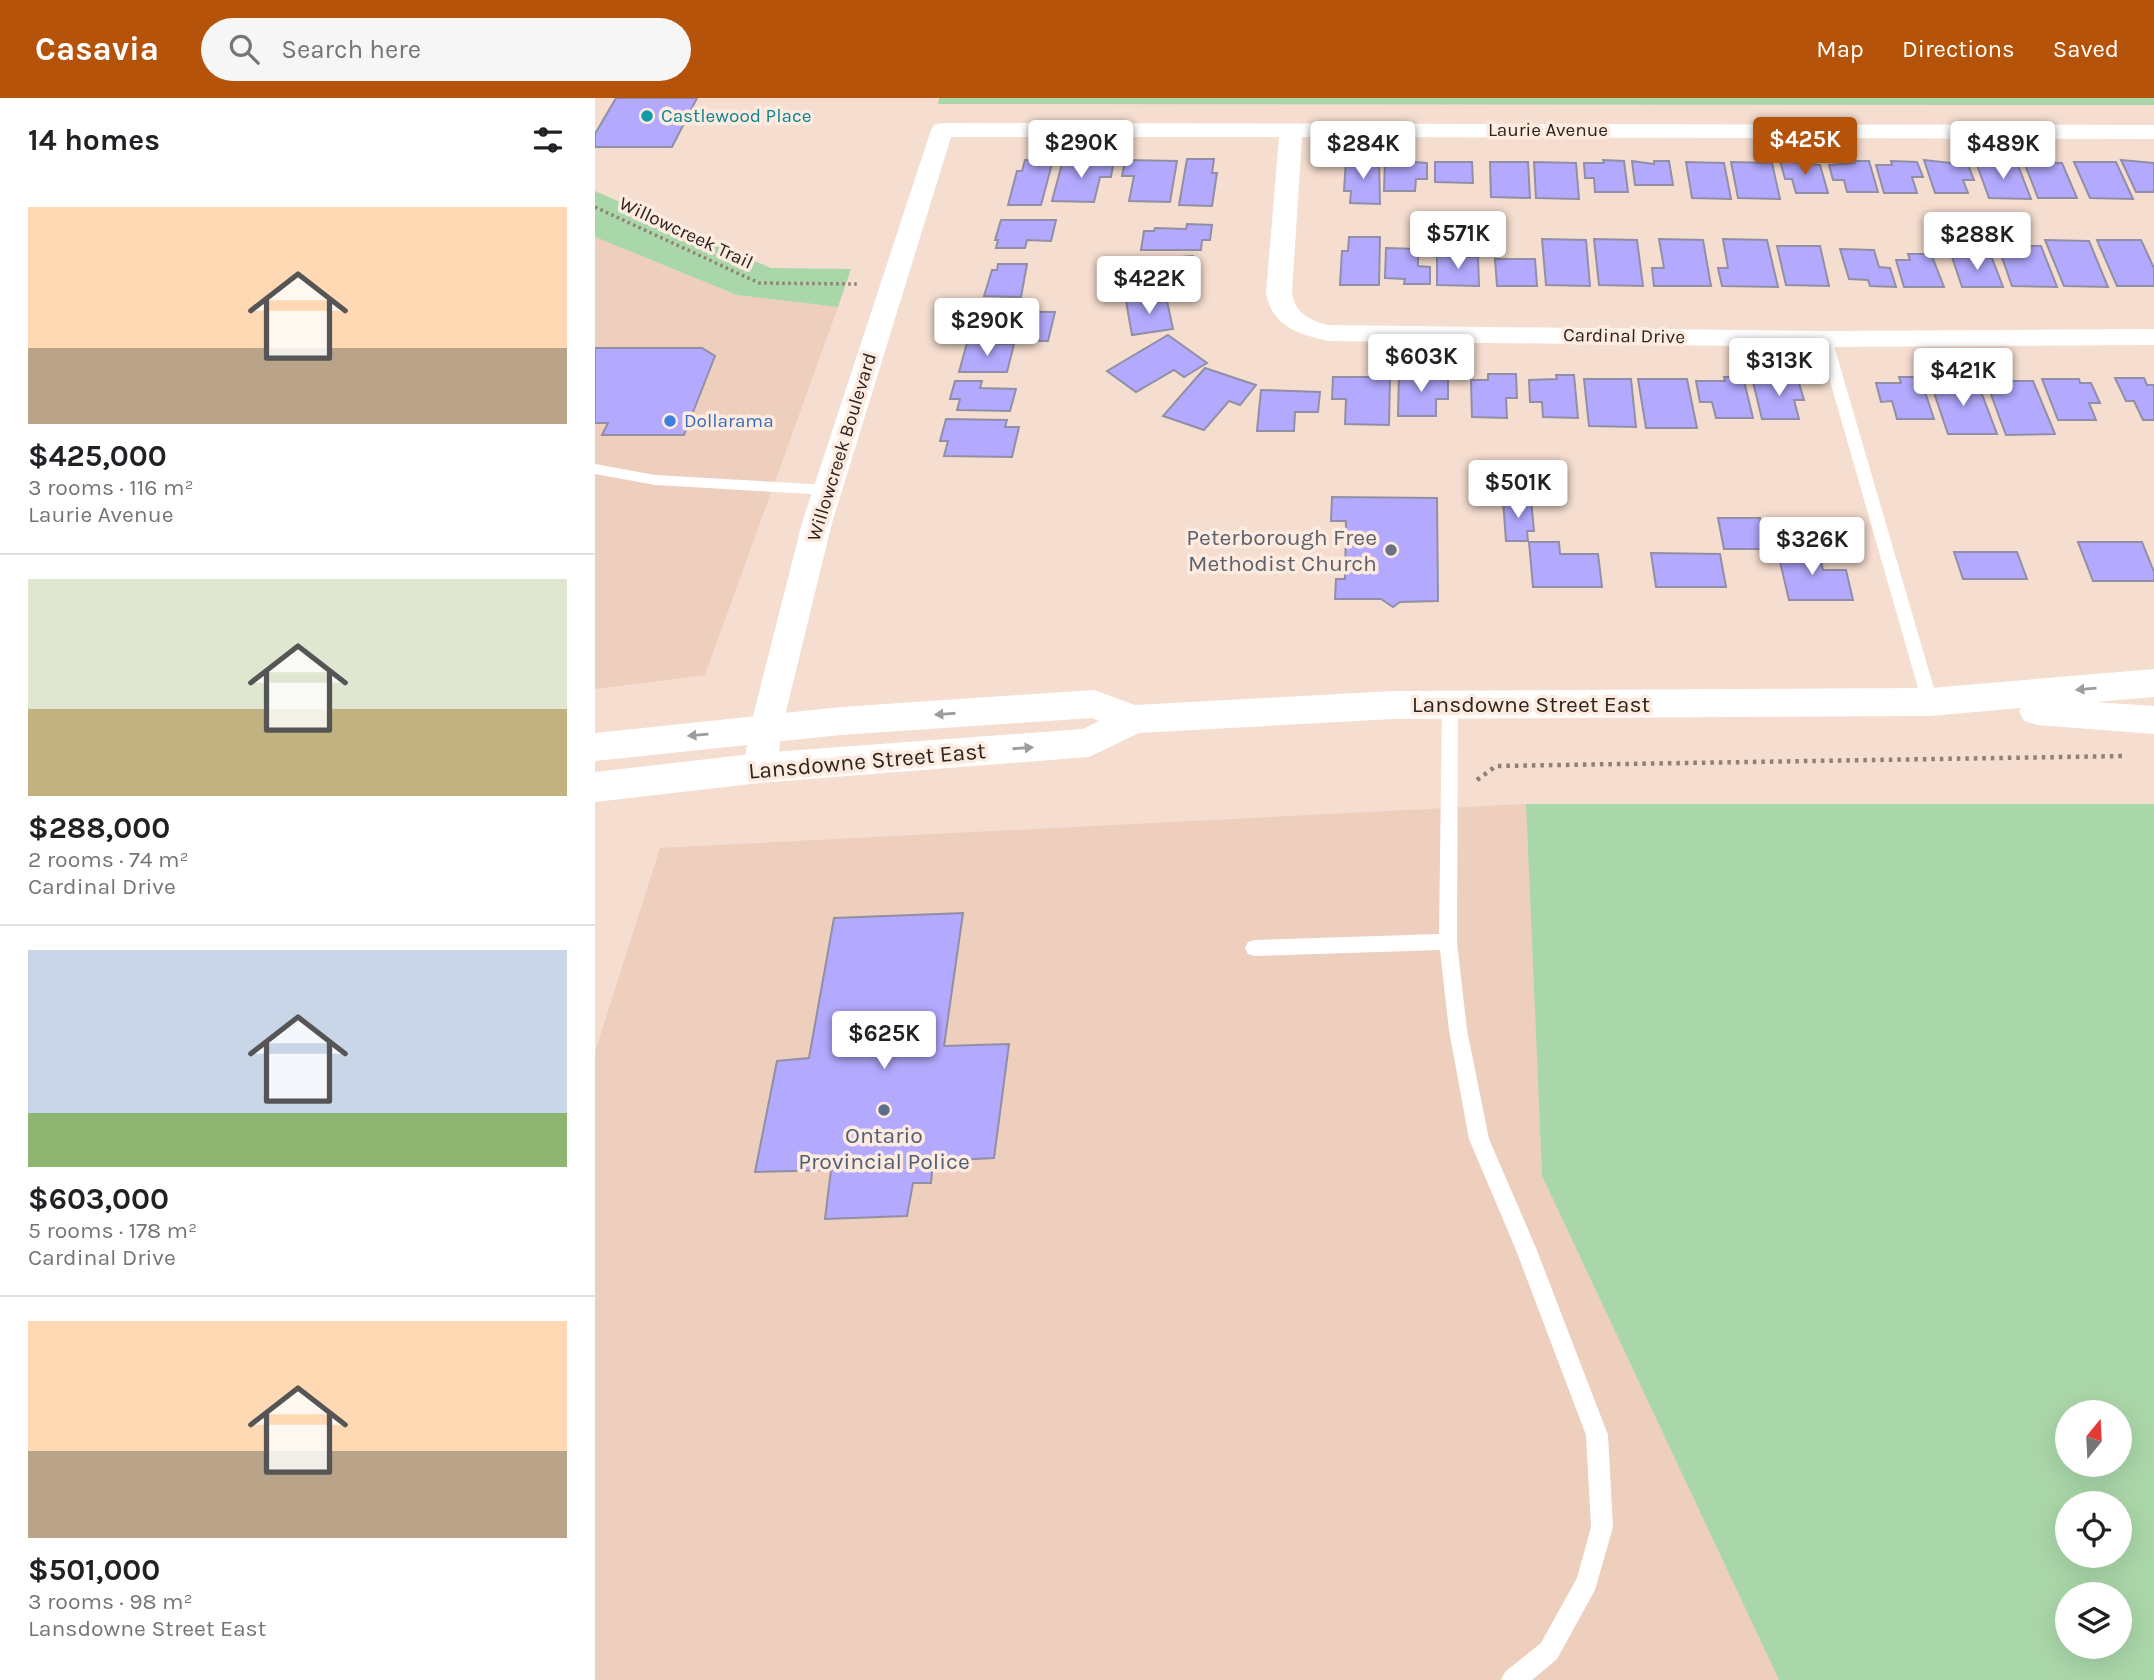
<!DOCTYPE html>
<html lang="en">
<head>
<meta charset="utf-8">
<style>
  body { margin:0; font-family:Karla,sans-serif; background:#f6f6f6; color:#202124; height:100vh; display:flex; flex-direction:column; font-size:26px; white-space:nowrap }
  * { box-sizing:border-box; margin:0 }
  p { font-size:23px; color:#757577 }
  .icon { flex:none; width:38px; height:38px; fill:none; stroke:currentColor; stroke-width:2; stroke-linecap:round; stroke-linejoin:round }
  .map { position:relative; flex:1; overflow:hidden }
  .panel { display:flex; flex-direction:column; background:#fff; width:595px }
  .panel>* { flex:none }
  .needle { width:46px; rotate:18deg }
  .controls { position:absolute; left:1460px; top:1302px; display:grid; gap:14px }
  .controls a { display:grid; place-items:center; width:77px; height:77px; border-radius:50%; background:#fff; box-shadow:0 7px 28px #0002; font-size:35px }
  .price { position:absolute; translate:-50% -60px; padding:0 16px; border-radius:7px; background:#fff; color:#222; font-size:23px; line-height:46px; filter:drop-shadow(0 2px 4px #0008) }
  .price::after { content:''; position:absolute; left:50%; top:42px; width:21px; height:16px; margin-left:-10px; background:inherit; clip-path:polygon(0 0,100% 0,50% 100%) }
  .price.active { background:#b45309; color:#fff }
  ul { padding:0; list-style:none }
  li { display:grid; align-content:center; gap:14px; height:371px; padding:0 28px }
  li+li { border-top:2px solid #e0e0e0 }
  li span { display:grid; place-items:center; height:217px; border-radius:0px; color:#555 }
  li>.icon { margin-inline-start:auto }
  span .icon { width:126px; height:126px; fill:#fffc; stroke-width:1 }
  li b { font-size:30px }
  h2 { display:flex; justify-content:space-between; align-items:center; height:84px; padding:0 28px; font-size:30px }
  header { display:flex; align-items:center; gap:42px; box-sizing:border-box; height:98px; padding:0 35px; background:#b45309; color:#fff }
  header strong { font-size:33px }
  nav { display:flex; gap:38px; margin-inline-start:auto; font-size:24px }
  .search { width:490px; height:63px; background:#f6f6f6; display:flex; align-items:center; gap:18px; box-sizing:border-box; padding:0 24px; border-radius:38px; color:#757577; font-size:26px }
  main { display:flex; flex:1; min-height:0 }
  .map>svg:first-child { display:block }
  .built { fill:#eecfbe }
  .green { fill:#aad7a9; fill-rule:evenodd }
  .building { fill:#b3a9fe; stroke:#918fa5; stroke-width:2 }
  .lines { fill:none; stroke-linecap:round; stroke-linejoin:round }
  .path-far1 { stroke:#8f7f75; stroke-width:3.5; stroke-dasharray:2.5 3.5; stroke-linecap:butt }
  .path { stroke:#8f7f75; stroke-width:4.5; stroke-dasharray:3.5 5; stroke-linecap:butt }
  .lane { fill:#fff; fill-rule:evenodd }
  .street { fill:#fff; fill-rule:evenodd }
  .secondary { fill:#fff; fill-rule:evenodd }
  .oneway { fill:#a09c9a }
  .culture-dot { fill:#0f9aa8; stroke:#feebe0; stroke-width:2.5 }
  .shop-dot { fill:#3f7fe0; stroke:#feebe0; stroke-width:2.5 }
  .worship-dot { fill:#6b7280; stroke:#feebe0; stroke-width:2.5 }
  .service-dot { fill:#5c6f8a; stroke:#feebe0; stroke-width:2.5 }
  .labels { text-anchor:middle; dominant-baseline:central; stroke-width:7; stroke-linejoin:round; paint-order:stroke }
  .far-culture-label { font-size:19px; fill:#0d838f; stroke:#feebe0; text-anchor:start }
  .far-street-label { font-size:19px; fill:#2d241f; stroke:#feebe0 }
  .far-shop-label { font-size:19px; fill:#366cbe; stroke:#feebe0; text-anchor:start }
  .worship-label { font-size:23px; fill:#5b616d; stroke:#feebe0; text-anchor:end }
  .street-label { font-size:23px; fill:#2d241f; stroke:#feebe0 }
  .service-label { font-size:23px; fill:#4e5e75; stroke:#feebe0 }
</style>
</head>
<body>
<header>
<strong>Casavia</strong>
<div class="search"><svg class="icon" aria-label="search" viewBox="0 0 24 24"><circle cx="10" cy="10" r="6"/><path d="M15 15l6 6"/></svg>Search here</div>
<nav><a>Map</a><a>Directions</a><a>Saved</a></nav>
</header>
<main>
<section class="panel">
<h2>14 homes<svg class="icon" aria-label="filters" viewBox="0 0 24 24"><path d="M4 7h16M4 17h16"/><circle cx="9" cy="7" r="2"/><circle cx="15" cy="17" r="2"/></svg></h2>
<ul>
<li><span style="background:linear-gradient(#ffd9b3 65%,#b9a48a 0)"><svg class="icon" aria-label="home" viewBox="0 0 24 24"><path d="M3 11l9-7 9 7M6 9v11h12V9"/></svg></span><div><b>$425,000</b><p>3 rooms · 116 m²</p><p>Laurie Avenue</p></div></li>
<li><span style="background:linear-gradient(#dfe7d0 60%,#c2b280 0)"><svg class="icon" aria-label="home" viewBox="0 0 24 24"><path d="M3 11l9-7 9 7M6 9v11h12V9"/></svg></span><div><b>$288,000</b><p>2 rooms · 74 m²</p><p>Cardinal Drive</p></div></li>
<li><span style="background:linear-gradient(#c9d6e8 75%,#8fb573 0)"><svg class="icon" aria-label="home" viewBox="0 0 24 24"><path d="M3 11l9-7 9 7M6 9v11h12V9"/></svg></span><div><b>$603,000</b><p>5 rooms · 178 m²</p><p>Cardinal Drive</p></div></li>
<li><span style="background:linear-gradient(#ffd9b3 60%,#b9a48a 0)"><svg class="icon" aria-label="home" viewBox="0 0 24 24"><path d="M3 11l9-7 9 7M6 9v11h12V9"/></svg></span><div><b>$501,000</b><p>3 rooms · 98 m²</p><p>Lansdowne Street East</p></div></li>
</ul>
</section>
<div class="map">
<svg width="1559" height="1582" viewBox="0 0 1559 1582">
  <rect width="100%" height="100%" fill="#f5ddcf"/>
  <!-- built -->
  <g class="built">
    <polygon points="0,139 142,197 243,209 110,577 0,591"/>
    <polygon points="931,706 947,1078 1184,1582 0,1582 0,954 65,750"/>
  </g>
  <!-- green -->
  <g class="green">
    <polygon points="344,0 1559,0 1559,7 343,6"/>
    <polygon points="0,93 176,170 256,171 243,209 142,197 0,139"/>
    <path d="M931,706H1559V1582H1184L947,1078ZM1524,1314V1367H1472V1314ZM1524,1405V1458H1472V1405ZM1524,1496V1549H1472V1496Z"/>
  </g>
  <!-- building -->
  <g class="building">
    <polygon points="21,0 102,0 77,49 0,49 0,36"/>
    <polygon points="592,61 619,61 617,75 622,75 617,108 584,107"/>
    <polygon points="430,62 458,62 446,107 413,107 422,73 427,73"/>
    <polygon points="468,62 519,62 516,79 505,79 499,104 457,103"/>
    <polygon points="530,62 582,63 575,104 534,103 539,78 527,78"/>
    <polygon points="751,62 784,62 785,106 755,105 756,93 749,93"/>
    <polygon points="790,62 832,65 832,81 821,81 820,93 789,93"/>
    <polygon points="1008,62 1029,63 1033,94 1000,94 999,80 990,80 989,65 1009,65"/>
    <polygon points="1329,62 1373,67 1379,82 1368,82 1373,95 1340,95"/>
    <polygon points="1526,62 1559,65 1559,94 1541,94"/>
    <polygon points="1037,63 1059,66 1059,63 1074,63 1078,87 1040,87"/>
    <polygon points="1185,63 1225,67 1233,95 1201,95 1197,81 1190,81"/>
    <polygon points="1259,63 1274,63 1283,94 1252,94 1249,82 1238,82 1234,67 1260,65"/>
    <polygon points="1296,63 1322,64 1328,79 1317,79 1322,95 1289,95 1281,67 1297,67"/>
    <polygon points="840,64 877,64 878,85 840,84"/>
    <polygon points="895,64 933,64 935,100 896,99"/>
    <polygon points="939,64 981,65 984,101 941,100"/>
    <polygon points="1091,64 1129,65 1136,101 1097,100"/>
    <polygon points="1136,64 1177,65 1185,101 1143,100"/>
    <polygon points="1381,64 1422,65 1436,101 1394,100"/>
    <polygon points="1429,64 1467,65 1482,100 1443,100"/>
    <polygon points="1479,64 1521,64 1538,101 1495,100"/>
    <polygon points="406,122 461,122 456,143 432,142 430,150 401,150 403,142 400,142"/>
    <polygon points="592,126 617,127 615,142 607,142 606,152 546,152 549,133 559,133 560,130 591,131"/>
    <polygon points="754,139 785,139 784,187 745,187 747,153 753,153"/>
    <polygon points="947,141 991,142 995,188 951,187"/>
    <polygon points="999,141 1042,142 1048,188 1004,187"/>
    <polygon points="1064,141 1108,142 1116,188 1059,188 1057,170 1069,170"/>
    <polygon points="1128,141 1172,142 1183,189 1127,188 1123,170 1133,170"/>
    <polygon points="1450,142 1494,143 1513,189 1469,188"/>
    <polygon points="1502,142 1546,142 1559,170 1559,188 1522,188"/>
    <polygon points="1182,148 1225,148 1234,188 1191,187"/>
    <polygon points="1403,148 1446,148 1462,189 1417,188"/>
    <polygon points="791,150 823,151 823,168 835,169 835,186 809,186 810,181 790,180"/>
    <polygon points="1245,151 1279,152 1284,169 1295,170 1301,189 1275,188 1273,182 1254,181"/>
    <polygon points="1313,156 1336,156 1349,189 1309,189 1301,162 1315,162"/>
    <polygon points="598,158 601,182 564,185 565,192 537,194 535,163"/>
    <polygon points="842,158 883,159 884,188 842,187"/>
    <polygon points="1357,159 1397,160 1408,189 1367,189"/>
    <polygon points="900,161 940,161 942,188 902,188"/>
    <polygon points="403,166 432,166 426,199 389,198 397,172 402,172"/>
    <polygon points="562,199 563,204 572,203 578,231 537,237 531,203"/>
    <polygon points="381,212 384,213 460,214 453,243 376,242"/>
    <polygon points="573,237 612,265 589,279 579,272 541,294 512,273"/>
    <polygon points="372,245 419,246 412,274 364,274"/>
    <polygon points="0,250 107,250 120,258 89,337 7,337 13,325 0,325"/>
    <polygon points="610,270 661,287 645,307 634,303 609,332 568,318"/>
    <polygon points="804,276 853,279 853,301 841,301 841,318 803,318"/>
    <polygon points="893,276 921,276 922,300 911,300 912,320 877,319 876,282 893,282"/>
    <polygon points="961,277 979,277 983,320 948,319 947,304 935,304 934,282 962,281"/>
    <polygon points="1202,278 1209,302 1199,302 1204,321 1167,321 1158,284 1175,284 1174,279"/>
    <polygon points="738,279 795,279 794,327 750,326 751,301 737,301"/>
    <polygon points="1129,279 1148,279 1158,320 1121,320 1117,304 1105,304 1101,283 1130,283"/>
    <polygon points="1304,279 1325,279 1339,321 1302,321 1297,303 1286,304 1281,285 1306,285"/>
    <polygon points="1520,280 1549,280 1552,287 1559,287 1559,322 1548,322 1539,303 1531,303"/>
    <polygon points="989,281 1036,281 1041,329 994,328"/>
    <polygon points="1043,281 1092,281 1102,330 1051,330"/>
    <polygon points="1447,281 1484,281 1485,285 1496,285 1505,305 1494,305 1501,322 1463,322"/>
    <polygon points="360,283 387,283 385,290 421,291 415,313 362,312 365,301 355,301"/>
    <polygon points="1335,283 1382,283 1402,336 1353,336"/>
    <polygon points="1391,283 1438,283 1460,336 1411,337"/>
    <polygon points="666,292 725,294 723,314 700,314 699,333 662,333"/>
    <polygon points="351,321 412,322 410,329 424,329 417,359 349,358 353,343 345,343"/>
    <polygon points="737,399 842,400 843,503 805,504 798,509 786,501 740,501 741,481 750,481 751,423 736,423"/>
    <polygon points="908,402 936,402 939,433 932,433 933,443 911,443"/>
    <polygon points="1123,420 1165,420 1171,451 1129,451"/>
    <polygon points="934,444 964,444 965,456 1003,456 1007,489 938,489"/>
    <polygon points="1483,444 1547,444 1559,474 1559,483 1498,483"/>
    <polygon points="1182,451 1223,451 1228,472 1251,472 1258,502 1194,502"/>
    <polygon points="1359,454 1422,454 1432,481 1368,481"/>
    <polygon points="1056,455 1125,456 1131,489 1061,489"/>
    <polygon points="368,815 349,948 414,946 399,1060 338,1063 336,1085 318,1085 312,1118 230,1121 236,1072 160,1074 182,963 214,960 239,820"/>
  </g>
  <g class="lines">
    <!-- path-far1 -->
    <polyline class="path-far1" points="0,109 164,185 263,186"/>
    <!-- path -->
    <polyline class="path" points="882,682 901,668 1530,658"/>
    <!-- lane -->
    <g class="lane">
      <polygon points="1230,237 1237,241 1343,604 1335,610 1327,604 1223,241"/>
      <polygon points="0,366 60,377 234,387 241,392 234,397 60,387 0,376"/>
      <polygon points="855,600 863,606 862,844 872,932 894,1041 941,1150 1013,1337 1018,1429 1000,1492 962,1561 937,1582 906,1582 910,1574 946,1545 982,1480 996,1429 991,1337 921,1152 874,1041 854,932 845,852 659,858 653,856 650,850 653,844 659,842 844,836 847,606"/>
    </g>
    <!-- street -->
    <path class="street" d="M347,25L1559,27V41L707,39L697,195C700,215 714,222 733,227L1230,233L1559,231V247L1230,249L733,243C704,236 677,229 671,195L684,39H356L237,425L187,630L182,670L177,679L165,683L153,679L148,670L155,630L207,425L336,32L339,27Z"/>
    <!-- secondary -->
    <polygon class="secondary" points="1559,571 1559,599 1501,604 1559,608 1559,636 1442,627 1429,623 1424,613 1426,610 1335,618 798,621 544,635 494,659 165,685 0,704 0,674 165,655 488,631 504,623 497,620 246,637 0,663 0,635 246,609 499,592 540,607 798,593 1335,590"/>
  </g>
  <!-- one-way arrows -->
  <defs><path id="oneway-solid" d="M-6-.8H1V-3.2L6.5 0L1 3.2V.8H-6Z" transform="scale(1.75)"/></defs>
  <g class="oneway">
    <use href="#oneway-solid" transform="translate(1491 591) rotate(175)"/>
    <use href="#oneway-solid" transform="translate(350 616) rotate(176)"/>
    <use href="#oneway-solid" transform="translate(103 637) rotate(175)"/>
    <use href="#oneway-solid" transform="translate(428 650) rotate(-4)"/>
  </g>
  <!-- markers -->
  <circle class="culture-dot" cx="52" cy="18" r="7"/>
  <circle class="shop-dot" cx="75" cy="323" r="7"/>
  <circle class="worship-dot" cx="796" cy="452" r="7"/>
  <circle class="service-dot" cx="289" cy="1012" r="7"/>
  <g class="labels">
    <!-- far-culture labels -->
    <g class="far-culture-label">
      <text x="66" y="18">Castlewood Place</text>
    </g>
    <!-- far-street labels -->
    <g class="far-street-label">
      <text x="953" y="32">Laurie Avenue</text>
      <text transform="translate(91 135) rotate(25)">Willowcreek Trail</text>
      <text transform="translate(1029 238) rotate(1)">Cardinal Drive</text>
      <text transform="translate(247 349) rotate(-73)">Willowcreek Boulevard</text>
    </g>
    <!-- far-shop labels -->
    <g class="far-shop-label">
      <text x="89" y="323">Dollarama</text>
    </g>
    <!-- worship labels -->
    <g class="worship-label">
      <text x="782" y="439">Peterborough Free<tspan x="782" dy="26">Methodist Church</tspan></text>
    </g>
    <!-- street labels -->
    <g class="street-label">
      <text x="936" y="606">Lansdowne Street East</text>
      <text transform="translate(272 663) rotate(-5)">Lansdowne Street East</text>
    </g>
    <!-- service labels -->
    <g class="service-label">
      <text x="289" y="1037">Ontario<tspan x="289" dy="26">Provincial Police</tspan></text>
    </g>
  </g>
</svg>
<div class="controls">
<a><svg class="needle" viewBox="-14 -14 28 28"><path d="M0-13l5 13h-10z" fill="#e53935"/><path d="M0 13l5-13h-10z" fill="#757577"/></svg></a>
<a><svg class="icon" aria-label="locate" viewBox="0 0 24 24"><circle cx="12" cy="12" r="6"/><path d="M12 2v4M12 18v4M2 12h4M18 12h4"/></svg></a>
<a><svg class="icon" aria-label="layers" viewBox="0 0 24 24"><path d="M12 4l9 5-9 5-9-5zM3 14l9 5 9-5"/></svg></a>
</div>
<b class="price active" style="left:1210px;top:79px">$425K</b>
<b class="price" style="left:486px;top:82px">$290K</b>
<b class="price" style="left:768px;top:83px">$284K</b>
<b class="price" style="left:1408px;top:83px">$489K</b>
<b class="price" style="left:863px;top:173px">$571K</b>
<b class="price" style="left:1382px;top:174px">$288K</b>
<b class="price" style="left:554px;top:218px">$422K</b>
<b class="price" style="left:392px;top:260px">$290K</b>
<b class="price" style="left:826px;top:296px">$603K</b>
<b class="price" style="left:1184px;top:300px">$313K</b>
<b class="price" style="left:1368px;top:310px">$421K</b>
<b class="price" style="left:923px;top:422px">$501K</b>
<b class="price" style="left:1217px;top:479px">$326K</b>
<b class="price" style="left:289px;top:973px">$625K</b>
</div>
</main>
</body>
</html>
